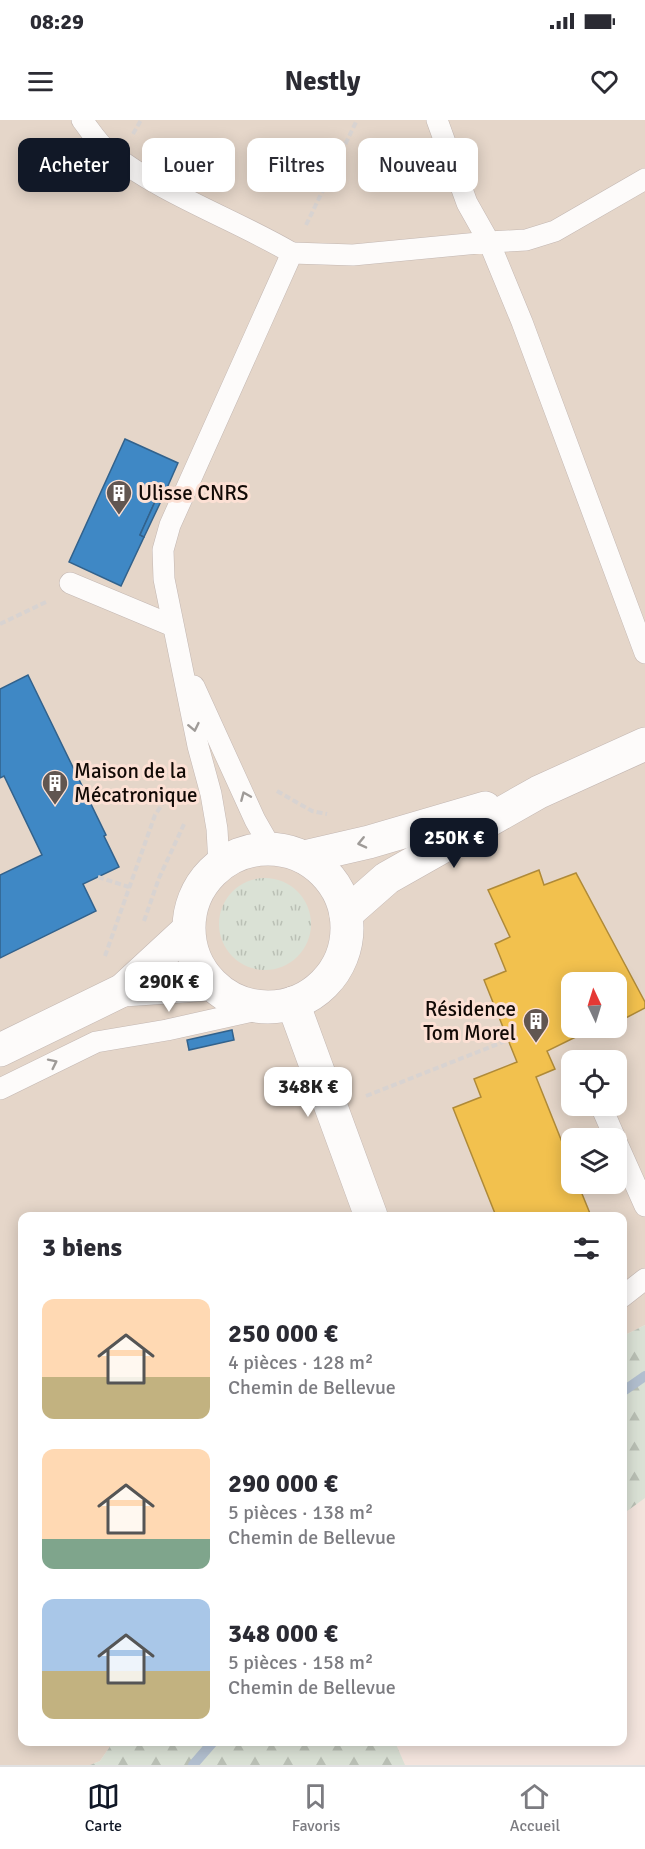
<!DOCTYPE html>
<html lang="fr">
<head>
<meta charset="utf-8">
<style>
  body { margin:0; font-family:Signika,sans-serif; background:#f7f7f7; color:#2b2b33; height:100vh; display:flex; flex-direction:column; font-size:22px; white-space:nowrap }
  * { box-sizing:border-box; margin:0 }
  p { font-size:20px; color:#7c7c81 }
  .icon { flex:none; width:33px; height:33px; fill:none; stroke:currentColor; stroke-width:2; stroke-linecap:round; stroke-linejoin:round }
  .map { position:relative; flex:1; overflow:hidden }
  .panel { position:absolute; left:18px; top:1092px; width:609px; height:534px; display:flex; flex-direction:column; background:#fff; border-radius:12px; box-shadow:0 3px 15px #0003 }
  .panel>* { flex:none }
  .guide { position:absolute; left:18px; top:18px; width:609px; height:54px; display:flex; gap:12px }
  .needle { width:39px; rotate:356deg }
  .controls { position:absolute; left:561px; top:852px; display:grid; gap:12px }
  .controls a { display:grid; place-items:center; width:66px; height:66px; border-radius:12px; background:#fff; box-shadow:0 3px 15px #0003; font-size:30px }
  .price { position:absolute; translate:-50% -51px; padding:0 14px; border-radius:12px; background:#fff; color:#222; font-size:20px; line-height:39px; filter:drop-shadow(0 2px 3px #0008) }
  .price::after { content:''; position:absolute; left:50%; top:36px; width:18px; height:14px; margin-left:-9px; background:inherit; clip-path:polygon(0 0,100% 0,50% 100%) }
  .price.selected { background:#111827; color:#fff }
  ul { padding:0; list-style:none }
  li { display:flex; align-items:center; gap:18px; height:150px; padding:0 24px }
  li span { display:grid; place-items:center; flex:none; width:168px; height:120px; border-radius:12px; color:#555 }
  li>.icon { margin-inline-start:auto }
  span .icon { width:72px; height:72px; fill:#fffc; stroke-width:1 }
  li b { font-size:26px }
  h2 { display:flex; justify-content:space-between; align-items:center; height:72px; padding:0 24px; font-size:26px }
  .tag { padding:0 21px; border-radius:12px; background:#fff; box-shadow:0 3px 15px #0003; font-size:21px; line-height:54px }
  .tag.selected { background:#111827; color:#fff }
  .status { display:flex; justify-content:space-between; align-items:center; height:42px; padding:0 30px; background:#fff; direction:ltr }
  .status svg { height:16px; fill:currentColor }
  header { display:flex; justify-content:space-between; align-items:center; height:78px; padding:0 24px; background:#fff; font-size:27px; font-weight:700 }
  .menu { display:flex; justify-content:space-around; align-items:center; height:84px; border-top:2px solid #e1e1e2; background:#fff; font-size:16px; color:#7c7c81 }
  .menu a { display:grid; justify-items:center; gap:3px }
  .menu .selected { color:#111827 }
  .map>svg:first-child { display:block }
  .education { fill:#e5d6c9; fill-rule:evenodd }
  .grass { fill:url(#grass-tufts) }
  .forest { fill:url(#forest-firs) }
  .homes { fill:#f2c14e; stroke:#af8a38; stroke-width:1.5 }
  .schools { fill:#3f88c5; stroke:#32628c; stroke-width:1.5 }
  .lines { fill:none; stroke-linecap:round; stroke-linejoin:round }
  .stream { stroke:#b2bfcf; stroke-width:10 }
  .lane-casing { stroke:#c3b7b2; stroke-width:22 }
  .street-casing { stroke:#c3b7b2; stroke-width:34 }
  .path { stroke:#d8d3d1; stroke-width:4; stroke-dasharray:6 3; stroke-linecap:butt }
  .lane { stroke:#fdfbfa; stroke-width:21 }
  .street { stroke:#fdfbfa; stroke-width:33 }
  .oneway { stroke:#9f9b98 }
  .labels { text-anchor:middle; dominant-baseline:central; stroke-width:6; stroke-linejoin:round; paint-order:stroke }
  .poi-label { font-size:21px; fill:#120a06; stroke:#fce0d4; text-anchor:start }
</style>
</head>
<body>
<div class="status"><b>08:29</b><svg viewBox="0 0 49 12"><path d="M0 12V9h3v3zM5 12V6h3v6zM10 12V3h3v9zM15 12V0h3v12zM26 1h20v11H26zM47 4h2v5h-2z"/></svg></div>
<header><svg class="icon" aria-label="menu" viewBox="0 0 24 24"><path d="M4 6h16M4 12h16M4 18h16"/></svg>Nestly<svg class="icon" aria-label="heart" viewBox="0 0 24 24"><path d="M12 20l-8-8c-3-5 5-10 8-4 3-6 11-1 8 4z"/></svg></header>
<div class="map">
<svg width="645" height="1645" viewBox="0 0 645 1645">
  <defs>
    <pattern id="grass-tufts" width="24" height="20" patternUnits="userSpaceOnUse" patternTransform="scale(1.5)"><rect width="24" height="20" fill="#dae1d5"/><path d="M3 7l-1-3M5 7V3M7 7l1-3M15 17l-1-3M17 17v-4M19 17l1-3" fill="none" stroke="#bac0b5"/></pattern>
    <pattern id="forest-firs" width="22" height="20" patternUnits="userSpaceOnUse" patternTransform="scale(1.5)"><rect width="22" height="20" fill="#dae1d5"/><path d="M5 1l3.5 6h-7zM16 11l3.5 6h-7z" fill="#bac0b5"/></pattern>
  </defs>
  <rect width="100%" height="100%" fill="#f3e4dd"/>
  <!-- education -->
  <path class="education" d="M0,0H645V1205L623,1216L622,1096H22V1622H113L100,1641L90,1645H0ZM572,862H616V908H572ZM572,940H616V986H572ZM572,1018H616V1064H572Z"/>
  <!-- grass -->
  <circle class="grass" cx="265" cy="804" r="46"/>
  <!-- forest -->
  <g class="forest">
    <polygon points="645,1205 645,1378 623,1394 623,1216"/>
    <polygon points="113,1622 395,1622 405,1645 90,1645 100,1641"/>
  </g>
  <!-- homes -->
  <polygon class="homes" points="539,750 544,765 576,753 645,882 645,888 616,903 616,862 572,862 572,908 594,908 547,931 555,949 536,957 572,1047 572,1064 578,1064 591,1096 496,1096 453,988 481,977 474,959 517,942 484,860 506,851 495,824 510,817 488,770"/>
  <!-- schools -->
  <g class="schools">
    <polygon points="125,319 178,343 163,377 158,375 140,415 144,417 121,466 69,442"/>
    <polygon points="158,375 163,377 144,417 140,415"/>
    <polygon points="28,555 106,715 104,716 119,747 83,764 96,791 0,838 0,755 42,735 4,656 0,658 0,569"/>
    <polygon points="232,910 234,920 189,930 187,920"/>
  </g>
  <g class="lines">
    <!-- stream -->
    <g class="stream">
      <polyline points="622,1272 645,1256"/>
      <polyline points="193,1645 213,1622"/>
    </g>
    <!-- lane casing -->
    <g class="lane-casing">
      <g id="lane">
        <path d="M82,0C90,10 98,24 109,32C164,75 232,98 292,133"/>
        <polyline points="437,0 467,83 489,122 526,120 555,111 645,59"/>
        <polyline points="70,463 173,506"/>
        <polyline points="194,566 255,700 271,728"/>
        <polyline points="219,745 217,709 211,674 198,626 164,459 163,430 170,405 292,133 353,135 489,122 522,202 645,533"/>
        <polyline points="0,969 96,922 167,910 270,887"/>
        <polyline points="601,986 615,1018"/>
        <polyline points="616,1021 645,1086"/>
        <polyline points="622,1177 645,1159"/>
      </g>
    </g>
    <!-- street casing -->
    <g class="street-casing">
      <g id="street">
        <circle cx="268" cy="808" r="79"/>
        <polyline points="304,737 369,722 485,688"/>
        <polyline points="346,794 387,758 539,672 645,624"/>
        <polyline points="123,870 211,864"/>
        <polyline points="293,883 371,1096"/>
        <polyline points="0,930 123,870 188,810"/>
      </g>
    </g>
    <!-- path -->
    <g class="path">
      <polyline points="133,14 141,0"/>
      <polyline points="306,105 357,0"/>
      <polyline points="0,504 48,481"/>
      <polyline points="277,671 312,691 327,694"/>
      <polyline points="98,757 129,767"/>
      <polyline points="144,801 159,758 185,702"/>
      <polyline points="105,836 155,695 170,673 181,673"/>
      <polyline points="366,976 508,920"/>
    </g>
    <!-- lane -->
    <use href="#lane" class="lane"/>
    <!-- street -->
    <use href="#street" class="street"/>
  </g>
  <!-- one-way arrows -->
  <defs><path id="oneway-chevron" d="M-2-3.5L2.5 0L-2 3.5" fill="none" stroke-width="1.6" stroke-linecap="round" stroke-linejoin="round" transform="scale(1.5)"/></defs>
  <g class="oneway">
    <use href="#oneway-chevron" transform="translate(194 607) rotate(78)"/>
    <use href="#oneway-chevron" transform="translate(245 676) rotate(-113)"/>
    <use href="#oneway-chevron" transform="translate(362 723) rotate(167)"/>
    <use href="#oneway-chevron" transform="translate(53 943) rotate(-26)"/>
  </g>
  <!-- icons -->
  <defs>
    <g id="building-pin" transform="scale(1.35)"><path d="M0 17L-7.5 6A9.5 9.5 0 1 1 7.5 6Z" fill="#615651" stroke="#fce0d4"/><path d="M-4-6H4V6H1V3H-1V6H-4ZM-2.5-4.3h1.7v1.8h-1.7ZM.8-4.3h1.7v1.8H.8ZM-2.5-1h1.7V.8h-1.7ZM.8-1h1.7V.8H.8Z" fill="#fff"/></g>
  </defs>
  <g fill-rule="evenodd">
    <use href="#building-pin" x="119" y="373"/>
    <use href="#building-pin" x="55" y="663"/>
    <use href="#building-pin" x="536" y="901"/>
  </g>
  <g class="labels">
    <!-- poi labels -->
    <g class="poi-label">
      <text x="138" y="373">Ulisse CNRS</text>
      <text x="74" y="651">Maison de la<tspan x="74" dy="24">Mécatronique</tspan></text>
      <text x="516" y="889" text-anchor="end">Résidence<tspan x="516" dy="24">Tom Morel</tspan></text>
    </g>
  </g>
</svg>
<div class="controls">
<a><svg class="needle" viewBox="-14 -14 28 28"><path d="M0-13l5 13h-10z" fill="#e53935"/><path d="M0 13l5-13h-10z" fill="#7c7c81"/></svg></a>
<a><svg class="icon" aria-label="locate" viewBox="0 0 24 24"><circle cx="12" cy="12" r="6"/><path d="M12 2v4M12 18v4M2 12h4M18 12h4"/></svg></a>
<a><svg class="icon" aria-label="layers" viewBox="0 0 24 24"><path d="M12 4l9 5-9 5-9-5zM3 14l9 5 9-5"/></svg></a>
</div>
<b class="price selected" style="left:454px;top:749px">250K €</b>
<b class="price" style="left:169px;top:893px">290K €</b>
<b class="price" style="left:308px;top:998px">348K €</b>
<div class="guide">
<a class="tag selected">Acheter</a>
<a class="tag">Louer</a>
<a class="tag">Filtres</a>
<a class="tag">Nouveau</a>
</div>
<section class="panel">
<h2>3 biens<svg class="icon" aria-label="filters" viewBox="0 0 24 24"><path d="M4 7h16M4 17h16"/><circle cx="9" cy="7" r="2"/><circle cx="15" cy="17" r="2"/></svg></h2>
<ul>
<li><span style="background:linear-gradient(#ffd9b3 65%,#c2b280 0)"><svg class="icon" aria-label="home" viewBox="0 0 24 24"><path d="M3 11l9-7 9 7M6 9v11h12V9"/></svg></span><div><b>250 000 €</b><p>4 pièces · 128 m²</p><p>Chemin de Bellevue</p></div></li>
<li><span style="background:linear-gradient(#ffd9b3 75%,#7fa58c 0)"><svg class="icon" aria-label="home" viewBox="0 0 24 24"><path d="M3 11l9-7 9 7M6 9v11h12V9"/></svg></span><div><b>290 000 €</b><p>5 pièces · 138 m²</p><p>Chemin de Bellevue</p></div></li>
<li><span style="background:linear-gradient(#a9c7e8 60%,#c2b280 0)"><svg class="icon" aria-label="home" viewBox="0 0 24 24"><path d="M3 11l9-7 9 7M6 9v11h12V9"/></svg></span><div><b>348 000 €</b><p>5 pièces · 158 m²</p><p>Chemin de Bellevue</p></div></li>
</ul>
</section>
</div>
<nav class="menu">
<a class="selected"><svg class="icon" aria-label="map" viewBox="0 0 24 24"><path d="M3 6l6-2 6 2 6-2v14l-6 2-6-2-6 2zM9 4v14M15 6v14"/></svg>Carte</a>
<a><svg class="icon" aria-label="saved" viewBox="0 0 24 24"><path d="M7 4h10v16l-5-4-5 4z"/></svg>Favoris</a>
<a><svg class="icon" aria-label="home" viewBox="0 0 24 24"><path d="M3 11l9-7 9 7M6 9v11h12V9"/></svg>Accueil</a>
</nav>
</body>
</html>
